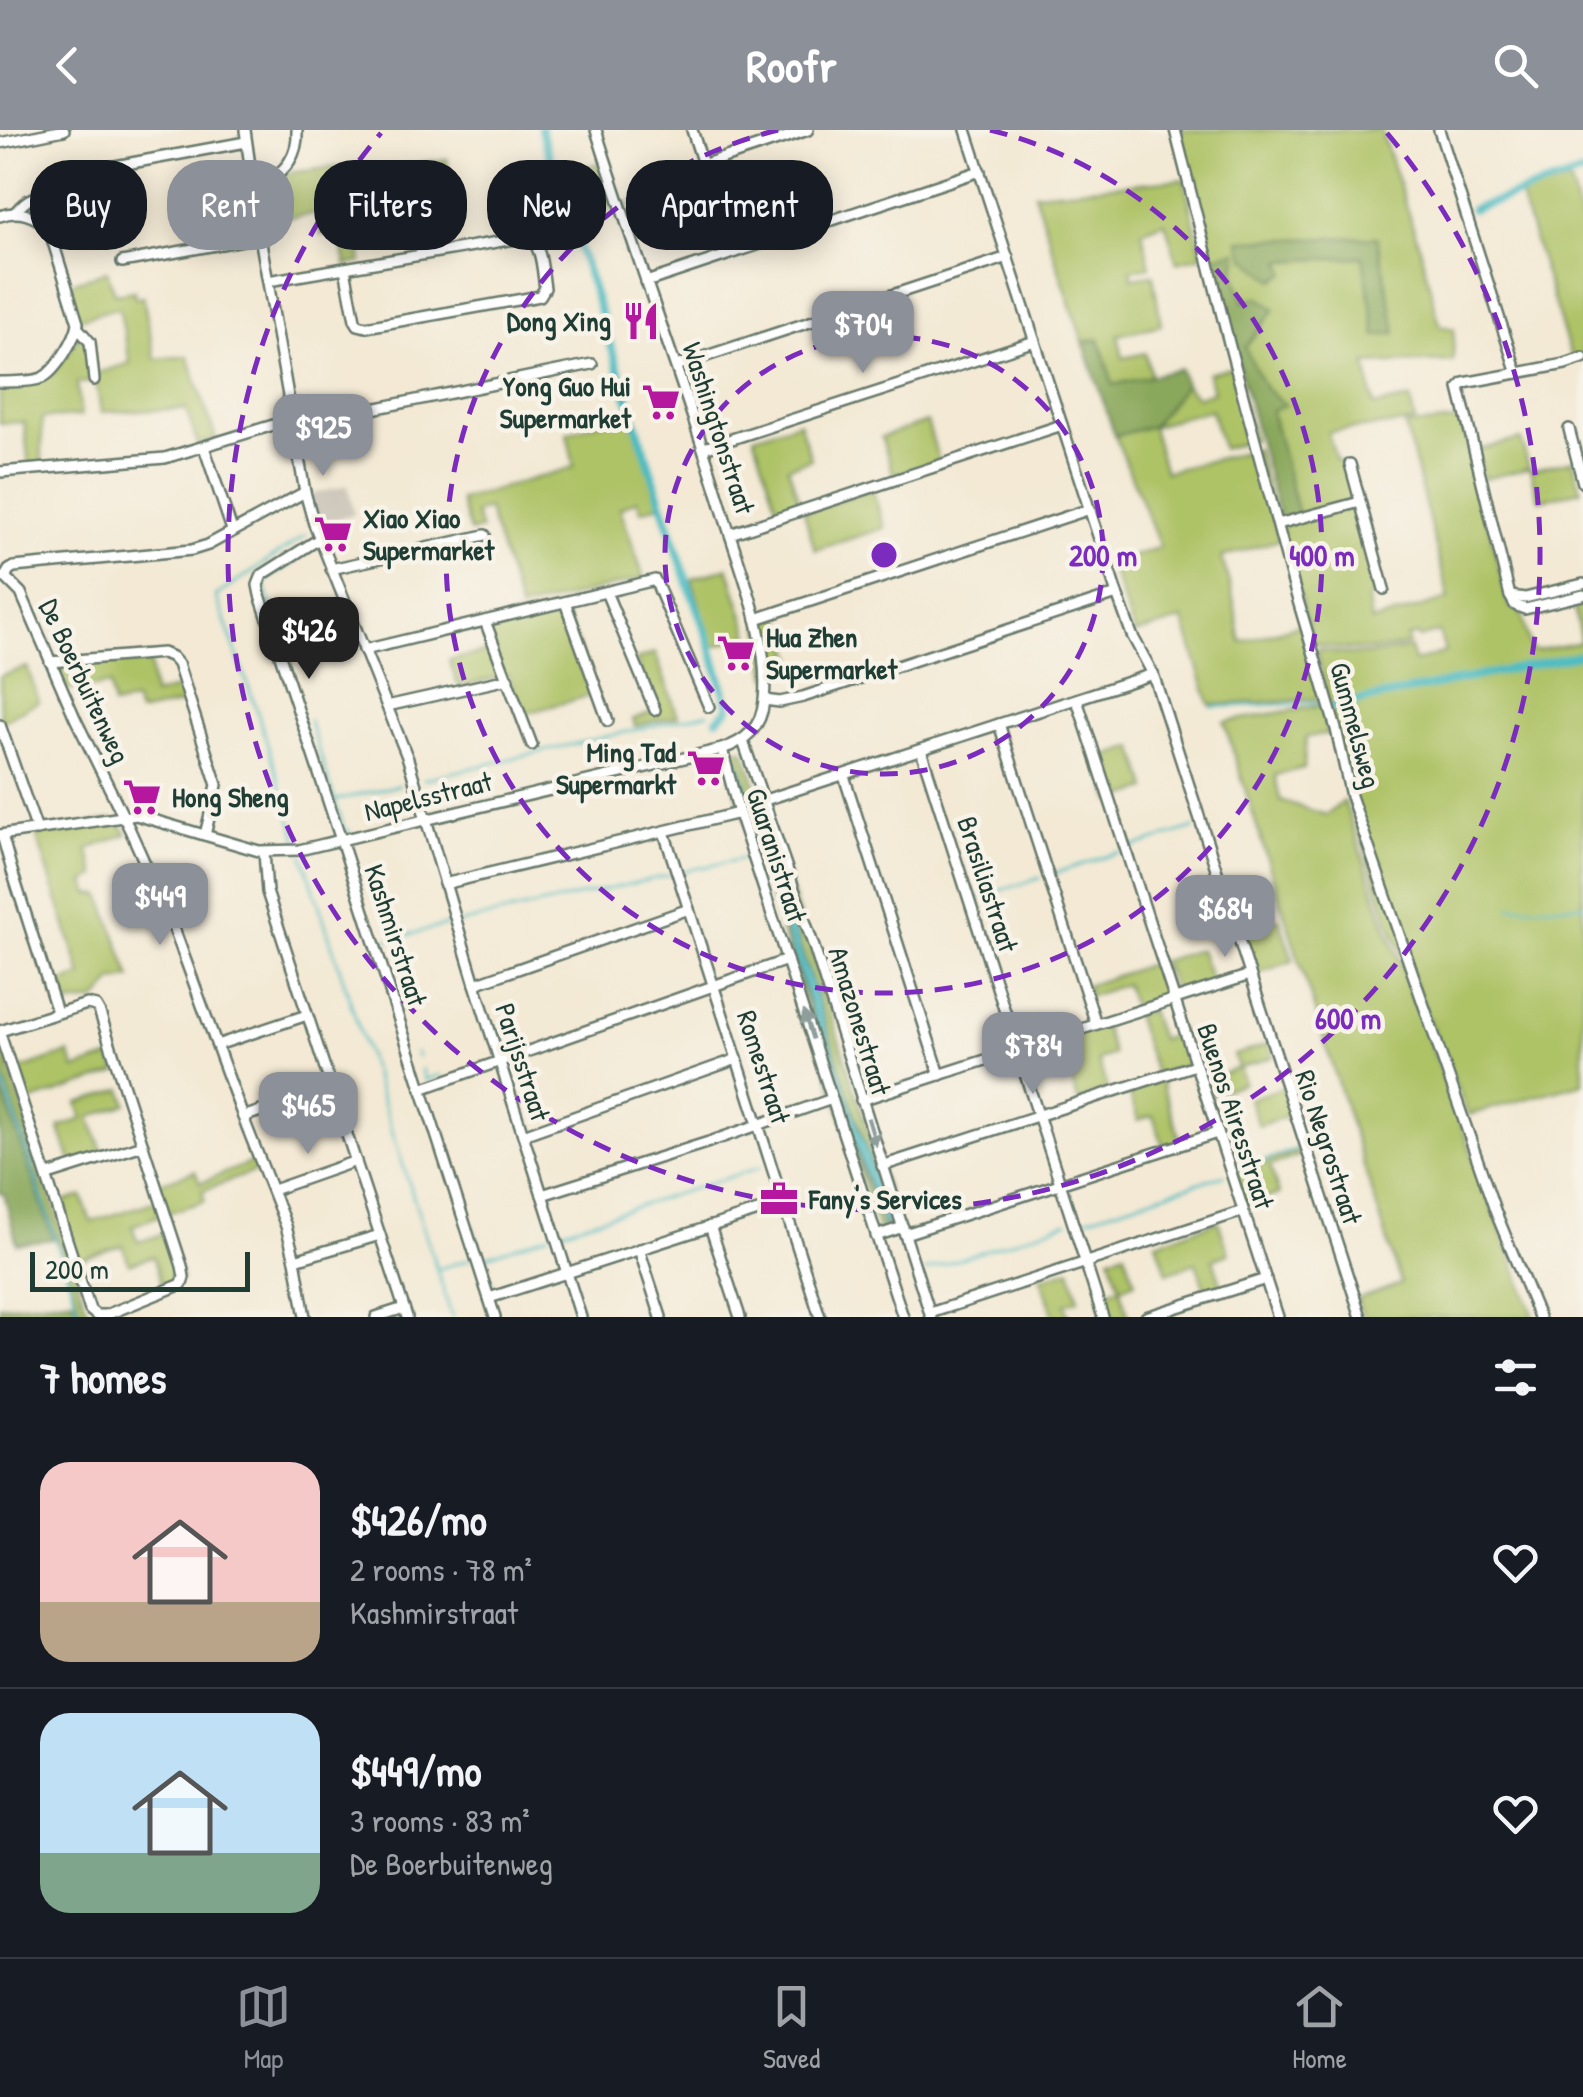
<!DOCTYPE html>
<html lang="en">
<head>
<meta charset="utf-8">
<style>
  body { margin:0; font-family:"Patrick Hand",sans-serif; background:#242831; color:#f1f3f6; height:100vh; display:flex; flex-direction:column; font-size:38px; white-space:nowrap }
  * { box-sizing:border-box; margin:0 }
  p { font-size:32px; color:#9ea1a6 }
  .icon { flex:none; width:55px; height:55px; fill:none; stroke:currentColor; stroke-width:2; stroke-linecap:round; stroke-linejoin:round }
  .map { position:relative; height:1187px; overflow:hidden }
  .side { display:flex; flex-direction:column; background:#171b24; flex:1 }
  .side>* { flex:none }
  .top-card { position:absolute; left:30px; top:30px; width:1000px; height:90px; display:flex; gap:20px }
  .scale { position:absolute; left:30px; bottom:25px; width:220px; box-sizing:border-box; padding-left:10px; border:5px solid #1f3d34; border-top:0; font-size:28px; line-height:35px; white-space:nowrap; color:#1f3d34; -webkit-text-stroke:8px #f7f3e8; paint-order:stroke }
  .price { position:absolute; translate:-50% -85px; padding:0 22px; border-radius:20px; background:#8c9099; color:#fff; font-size:32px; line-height:65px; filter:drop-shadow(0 2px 5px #0008) }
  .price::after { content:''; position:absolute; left:50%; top:60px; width:30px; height:22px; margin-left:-15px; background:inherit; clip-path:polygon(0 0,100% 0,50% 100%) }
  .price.current { background:#222; color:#fff }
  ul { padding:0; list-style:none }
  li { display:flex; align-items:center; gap:30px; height:250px; padding:0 40px }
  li+li { border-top:2px solid #363941 }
  li span { display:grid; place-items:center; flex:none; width:280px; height:200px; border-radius:30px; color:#555 }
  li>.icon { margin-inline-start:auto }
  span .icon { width:120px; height:120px; fill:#fffc; stroke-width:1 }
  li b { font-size:42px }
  h2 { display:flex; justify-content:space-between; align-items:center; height:120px; padding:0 40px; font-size:42px }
  .chip { padding:0 35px; border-radius:40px; background:#171b24; box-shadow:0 5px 25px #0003; font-size:35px; line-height:90px }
  .chip.current { background:#8c9099; color:#fff }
  header { display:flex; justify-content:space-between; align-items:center; height:130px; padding:0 40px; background:#8c9099; color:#fff; font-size:45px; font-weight:800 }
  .menu { display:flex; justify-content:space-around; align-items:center; height:140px; border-top:2px solid #363941; background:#171b24; font-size:28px; color:#9ea1a6 }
  .menu a { display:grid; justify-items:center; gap:5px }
  .menu .current { color:#8c9099 }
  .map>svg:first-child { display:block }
  .industrial { fill:#c9c3b8 }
  .green { fill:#aec266; stroke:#66804d; stroke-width:2.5; fill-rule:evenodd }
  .forest { fill:#8aa85b; stroke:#547248; stroke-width:2.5 }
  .water { fill:#4cbbc2; stroke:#367c7b; stroke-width:2.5 }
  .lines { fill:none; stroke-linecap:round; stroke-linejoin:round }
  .stream { stroke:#4cbbc2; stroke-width:2.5 }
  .canal { stroke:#4cbbc2; stroke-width:8 }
  .minor-casing { stroke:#69796c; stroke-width:14 }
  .minor { stroke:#fff; stroke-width:9 }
  .oneway { fill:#8f9e9a }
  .ring { fill:none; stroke:#7b2cbf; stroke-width:5; stroke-dasharray:18 12 }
  .labels { text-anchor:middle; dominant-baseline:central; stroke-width:9; stroke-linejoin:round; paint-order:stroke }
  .poi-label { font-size:28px; font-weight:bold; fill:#1f3d34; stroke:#f7f3e8; text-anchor:start }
  .street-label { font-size:28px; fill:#1f3d34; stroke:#f7f3e8 }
  .centre { fill:#7b2cbf; stroke:#f7f3e8; stroke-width:5 }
  .ring-label { font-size:30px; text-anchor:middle; font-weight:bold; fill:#7b2cbf; stroke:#f7f3e8; stroke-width:9; stroke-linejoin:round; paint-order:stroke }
</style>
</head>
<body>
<header><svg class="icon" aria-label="back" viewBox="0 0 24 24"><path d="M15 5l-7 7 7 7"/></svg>Roofr<svg class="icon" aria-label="search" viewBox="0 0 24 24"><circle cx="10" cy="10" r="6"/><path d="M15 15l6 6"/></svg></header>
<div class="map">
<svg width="1583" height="1187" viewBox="0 0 1583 1187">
  <rect width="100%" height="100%" fill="#f7f3e8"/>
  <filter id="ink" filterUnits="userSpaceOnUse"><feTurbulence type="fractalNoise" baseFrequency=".01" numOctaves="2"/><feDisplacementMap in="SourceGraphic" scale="20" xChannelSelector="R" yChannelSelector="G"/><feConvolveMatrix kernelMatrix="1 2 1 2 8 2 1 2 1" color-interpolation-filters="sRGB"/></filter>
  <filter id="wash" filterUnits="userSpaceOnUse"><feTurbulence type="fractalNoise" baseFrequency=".0048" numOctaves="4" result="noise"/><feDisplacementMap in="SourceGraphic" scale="40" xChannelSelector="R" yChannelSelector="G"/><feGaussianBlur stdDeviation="2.25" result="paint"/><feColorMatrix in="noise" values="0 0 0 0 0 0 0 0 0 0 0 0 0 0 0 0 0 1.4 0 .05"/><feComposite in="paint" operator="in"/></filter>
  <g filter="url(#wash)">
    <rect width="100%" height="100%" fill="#f3e9d4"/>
    <!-- industrial -->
    <polygon class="industrial" points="348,355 354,384 316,394 310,365"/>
    <!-- green -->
    <g class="green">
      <polygon points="1178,0 1381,0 1419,115 1440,196 1454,199 1453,231 1366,234 1374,276 1410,269 1415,292 1328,302 1336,330 1347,336 1356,369 1298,385 1271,280 1284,274 1265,258 1244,218 1244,172 1235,146 1210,127"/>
      <polygon points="447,29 454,81 357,99 362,132 346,135 340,102 321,105 318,83 263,92 258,65 279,44 356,35 378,39"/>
      <polygon points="599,33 613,78 574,91 558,46"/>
      <polygon points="1184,49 1202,126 1177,132 1165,92 1142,101 1150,136 1131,140 1132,148 1153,145 1161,195 1118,205 1123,228 1145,223 1151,246 1113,255 1099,209 1083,212 1034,63"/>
      <polygon points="1569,51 1583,96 1583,226 1572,229 1520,66"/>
      <polygon points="662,62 672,91 637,103 627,74"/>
      <polygon points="107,141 115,164 134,161 135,168 143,167 155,229 188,226 216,309 198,315 186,279 101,282 96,252 77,253 81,286 42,288 42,336 29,337 24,292 0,293 0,256 54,243 79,205 90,214 95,244 130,233 119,177 79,189 68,154"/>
      <polygon points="1232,237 1253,310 1222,319 1211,280 1181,287 1152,297 1165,342 1256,319 1279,410 1222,427 1234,472 1241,512 1300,495 1322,569 1210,575 1183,489 1135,504 1110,434 1160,417 1115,306 1152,296 1185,255 1197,267 1213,262 1208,243"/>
      <polygon points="630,283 660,375 641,381 637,370 620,378 644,448 520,480 488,379 475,383 481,400 470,402 460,370 574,337 567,303"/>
      <path d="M1462,290L1507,469L1510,476L1521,481L1530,517L1534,521L1581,512L1572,470L1583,467V953L1468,985L1389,791L1348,666L1317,521L1319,519C1353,528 1376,525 1410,518L1414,532L1445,522L1439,502L1419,508L1417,504L1407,507L1409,514C1376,523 1346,522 1313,513L1281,398L1284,395L1353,375L1360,380L1380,455L1368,470L1371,492L1449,469L1405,296Z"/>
      <polygon points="799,292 811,329 788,337 801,376 779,383 754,306"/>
      <polygon points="927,292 939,331 894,345 881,307"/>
      <polygon points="1521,309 1529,338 1484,349 1477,320"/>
      <polygon points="1573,330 1581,360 1539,370 1530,340"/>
      <polygon points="872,359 885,398 815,420 804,381"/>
      <polygon points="728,437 750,505 712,517 692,449"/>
      <polygon points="563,477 596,564 523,584 508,545 459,557 449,530 489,522 479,495"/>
      <polygon points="780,484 797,537 768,547 760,494 762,491"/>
      <polygon points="655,523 678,586 635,596 633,589 657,580 636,530"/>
      <polygon points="149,526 153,565 184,557 188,572 139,583 134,571 113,576 109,555 67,560 58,537 61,533"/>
      <polygon points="27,537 39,571 1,592 0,546"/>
      <polygon points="1323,575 1328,604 1306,607 1304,638 1275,645 1280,670 1326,685 1344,671 1385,793 1534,1187 1363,1187 1357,1169 1401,1154 1224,592"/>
      <polygon points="1134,617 1148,659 1112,671 1098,629"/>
      <path d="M740,619L744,621L774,706L897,1093L896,1095L878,1099L732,649L727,629L732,621ZM738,628L889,1088L884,1094L864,1045L730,632Z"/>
      <polygon points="114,689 120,693 127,704 88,719 96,746 85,752 90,764 101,765 131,848 113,851 96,871 60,875 52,856 82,846 36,704"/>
      <polygon points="1279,788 1293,831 1252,845 1238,802"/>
      <polygon points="1200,819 1212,854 1177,866 1163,831"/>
      <polygon points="1159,831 1170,863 1168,868 1134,880 1125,854 1090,866 1086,856"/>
      <polygon points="1150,880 1160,910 1183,902 1190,931 1189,934 1156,946 1135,885"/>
      <polygon points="1103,894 1113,924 1098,930 1108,960 1078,971 1058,910"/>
      <polygon points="0,910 89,1186 98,1187 83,1187 0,933"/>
      <polygon points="1269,914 1273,927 1239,938 1244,953 1209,965 1204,951 1238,938 1234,925"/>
      <polygon points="69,923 75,939 112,927 117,943 26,973 15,941"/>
      <polygon points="1160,949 1181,1012 1164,1018 1153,986 1138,990 1128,959"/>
      <polygon points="1283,957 1293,984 1258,996 1249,969"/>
      <polygon points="122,959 127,974 90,987 103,1024 72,1034 59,997 83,989 78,973"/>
      <polygon points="1302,1020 1304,1024 1270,1036 1279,1064 1245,1076 1234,1043"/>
      <polygon points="257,1030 261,1039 202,1061 205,1071 168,1083 159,1053 195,1041 200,1053"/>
      <polygon points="82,1066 91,1092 159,1070 163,1084 132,1096 138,1112 169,1102 182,1149 164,1161 153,1126 129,1134 123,1115 78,1130 59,1073"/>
      <polygon points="1218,1091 1229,1123 1213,1129 1223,1160 1207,1165 1196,1133 1167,1143 1157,1112"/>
      <polygon points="1125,1122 1135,1152 1120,1158 1129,1187 1106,1187 1099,1164 1120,1157 1110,1127"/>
      <polygon points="1070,1139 1079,1169 1065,1174 1069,1187 1054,1187 1041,1148"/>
    </g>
    <!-- forest -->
    <g class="forest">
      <polygon points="1377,107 1396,203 1376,206 1363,127 1281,131 1286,143 1274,150 1246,128 1239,110"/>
      <polygon points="1237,121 1235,146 1244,172 1258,167 1275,179 1245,218 1265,258 1285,275 1271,281 1298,385 1280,391 1210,127"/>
      <polygon points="1099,209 1113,255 1180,239 1185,255 1152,296 1115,306 1083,212"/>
      <polygon points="0,952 53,1109 17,1114 4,1064 0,1063"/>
      <polygon points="73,1169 79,1187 0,1187 0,1176"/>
    </g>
    <!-- water -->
    <polygon class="water" points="735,625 738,627 889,1088 889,1093 883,1095 876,1077 730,632 730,627"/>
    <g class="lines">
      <!-- stream -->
      <g class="stream">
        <polyline points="278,496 264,454 265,451 300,428"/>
        <polyline points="1212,577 1322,573"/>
        <polyline points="309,590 345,702 350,701"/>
        <polyline points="424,649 708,583"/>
        <polyline points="337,670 399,655"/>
        <polyline points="299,714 255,575 216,466 306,405"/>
        <polyline points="1131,718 1194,698"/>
        <polyline points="303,725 452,1187"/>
        <polyline points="684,741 746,728"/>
        <polyline points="1052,744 1120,722"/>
        <polyline points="974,769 1040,748"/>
        <polyline points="1510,777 1583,775"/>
        <polyline points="461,793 670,745"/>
        <polyline points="380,812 447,795"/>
        <polyline points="416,922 418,926"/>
        <polyline points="422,939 425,950 441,945"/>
        <polyline points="0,942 81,1187"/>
        <polyline points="1235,1041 1297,1019"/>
        <polyline points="1078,1091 1224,1045"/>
        <polyline points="472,1096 493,1159"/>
        <polyline points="560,1101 761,1037"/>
        <polyline points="566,1120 572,1135"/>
        <polyline points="482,1128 548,1105"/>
        <polyline points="438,1139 470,1129"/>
        <polyline points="925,1141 1067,1092"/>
      </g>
      <!-- canal -->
      <g class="canal">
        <polyline points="541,0 688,454 709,510 729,578 717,589"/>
        <polyline points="1472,79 1583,43"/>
        <polyline points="1332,577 1583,524"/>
      </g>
    </g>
  </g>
  <g filter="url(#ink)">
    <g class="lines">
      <!-- minor casing -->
      <g class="minor-casing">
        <g id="minor">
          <polyline points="245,0 260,107 305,362 314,394 408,629 475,854 581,1187"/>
          <polyline points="692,0 731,122"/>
          <polyline points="966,0 1117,464 1132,505 1153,544 1361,1187"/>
          <polyline points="1175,0 1229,213 1294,457 1336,599 1351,666 1496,1083 1539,1187"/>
          <polyline points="1439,0 1517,243"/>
          <polyline points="0,13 64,0"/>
          <polyline points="702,35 808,0"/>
          <polyline points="93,40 246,12"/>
          <path d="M255,64C278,44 299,33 297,0"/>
          <path d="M15,82C24,73 31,64 45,68L49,78L41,92"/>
          <path d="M0,86C18,79 36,85 49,99L78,193C76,208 56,241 42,248C30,253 13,251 0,252"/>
          <polyline points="122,132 260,107"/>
          <path d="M268,151L527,107C543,115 542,142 545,158L540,166L366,197L358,195L355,190L345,139"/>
          <polyline points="646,152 980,41"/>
          <polyline points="78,198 90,212 94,250"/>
          <polyline points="1583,228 1565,234 1464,253 1459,258 1510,466 1515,475 1525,479 1583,465"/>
          <polyline points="676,236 1008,127"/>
          <polyline points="294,295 592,234"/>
          <polyline points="1569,299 1583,353"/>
          <polyline points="204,317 232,400"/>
          <polyline points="704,318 1035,211"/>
          <polyline points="1350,334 1384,459"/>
          <polyline points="0,342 165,328 293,289"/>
          <polyline points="1278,394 1360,372"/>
          <polyline points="730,404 1062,295"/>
          <polyline points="319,409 262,445 258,455 260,465 341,710 495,1187"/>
          <polyline points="331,439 485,405"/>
          <polyline points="5,447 9,440 14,437 192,420 208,415 305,362"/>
          <polyline points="0,448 5,447 21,463 75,588 130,700 173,796 243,987 286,1096 295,1130 305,1187"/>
          <polyline points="606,462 655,580"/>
          <polyline points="1510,466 1525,468 1583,454"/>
          <polyline points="565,472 608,591"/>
          <polyline points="756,489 1090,379"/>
          <polyline points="485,491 532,615"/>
          <polyline points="364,520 655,450 709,577"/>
          <polyline points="50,532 163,523 172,527 178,534 217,655 205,705"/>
          <polyline points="764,570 780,572 803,567 1117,464"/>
          <polyline points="1077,570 1278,1187"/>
          <polyline points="387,576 508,549"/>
          <polyline points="999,594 1096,894"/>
          <polyline points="0,595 37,700"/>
          <polyline points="743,611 814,817 931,1187"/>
          <polyline points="722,619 739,683 903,1187"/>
          <polyline points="921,620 1103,1187"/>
          <polyline points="844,646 940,945"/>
          <polyline points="765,670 1153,544"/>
          <polyline points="664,702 820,1187"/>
          <path d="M0,705L136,685L259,721L299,720L722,619C746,611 761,598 764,571C770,510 744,450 726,392C687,260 637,132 596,0"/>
          <polyline points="2,705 12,741 57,882"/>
          <polyline points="264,722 267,762 407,1187"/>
          <polyline points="444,754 739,683"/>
          <polyline points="475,854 689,779"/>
          <polyline points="0,901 87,874 96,876 100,883 182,1136 184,1147 182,1154 106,1185 96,1185 90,1180 0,904"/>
          <polyline points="217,915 307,885"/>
          <polyline points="421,959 787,830"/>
          <polyline points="861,970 1250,845"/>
          <polyline points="243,987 331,957"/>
          <polyline points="523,1005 737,929"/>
          <polyline points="882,1036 1195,935"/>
          <polyline points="48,1045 143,1015"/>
          <polyline points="273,1060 356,1031"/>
          <polyline points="542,1065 709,1012 832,969"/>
          <polyline points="710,1096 740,1187"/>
          <polyline points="905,1104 1217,1003"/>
          <polyline points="876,1106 903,1097"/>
          <polyline points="639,1119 661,1187"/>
          <polyline points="295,1130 380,1105"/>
          <polyline points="489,1168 783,1073"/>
          <polyline points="930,1183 1243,1081"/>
          <polyline points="376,1187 404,1178"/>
          <polyline points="1146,1187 1266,1149"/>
        </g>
      </g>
      <!-- minor -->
      <use href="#minor" class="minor"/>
    </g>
    <!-- one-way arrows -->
    <defs><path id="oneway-solid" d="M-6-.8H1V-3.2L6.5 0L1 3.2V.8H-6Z" transform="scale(2.5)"/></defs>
    <g class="oneway">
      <use href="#oneway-solid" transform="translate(808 895) rotate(-108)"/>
      <use href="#oneway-solid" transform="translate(872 1002) rotate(73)"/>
    </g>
  </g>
  <!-- distance rings -->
  <g class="ring">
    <circle cx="884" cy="425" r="219"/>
    <path d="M990 0A438 438 0 1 1 778 0"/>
    <path d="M1387 3A656 656 0 1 1 381 3"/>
  </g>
  <!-- icons -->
  <defs>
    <g id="restaurant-bare" transform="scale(3)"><path d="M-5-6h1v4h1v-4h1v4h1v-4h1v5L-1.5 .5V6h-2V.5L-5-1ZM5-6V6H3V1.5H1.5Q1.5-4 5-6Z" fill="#b5179e" stroke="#f7f3e8" stroke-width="2.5" paint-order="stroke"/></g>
    <g id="supermarket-bare" transform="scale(3)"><path d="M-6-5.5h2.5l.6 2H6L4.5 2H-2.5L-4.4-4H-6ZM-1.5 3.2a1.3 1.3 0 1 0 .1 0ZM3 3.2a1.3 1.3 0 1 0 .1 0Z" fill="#b5179e" stroke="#f7f3e8" stroke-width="2.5" paint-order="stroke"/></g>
    <g id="office-bare" transform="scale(3)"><path d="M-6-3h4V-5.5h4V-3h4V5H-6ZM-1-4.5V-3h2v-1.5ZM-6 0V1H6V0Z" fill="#b5179e" stroke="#f7f3e8" stroke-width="2.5" paint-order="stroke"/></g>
  </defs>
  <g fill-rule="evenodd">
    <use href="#restaurant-bare" x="641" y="191"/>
    <use href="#supermarket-bare" x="661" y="272"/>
    <use href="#supermarket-bare" x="333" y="404"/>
    <use href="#supermarket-bare" x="736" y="523"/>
    <use href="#supermarket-bare" x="706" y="638"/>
    <use href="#supermarket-bare" x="142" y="667"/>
    <use href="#office-bare" x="779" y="1069"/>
  </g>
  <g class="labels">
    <!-- poi labels -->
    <g class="poi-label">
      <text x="611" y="191" text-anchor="end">Dong Xing</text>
      <text x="631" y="256" text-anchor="end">Yong Guo Hui<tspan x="631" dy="32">Supermarket</tspan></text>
      <text x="363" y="388">Xiao Xiao<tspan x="363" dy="32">Supermarket</tspan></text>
      <text x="766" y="507">Hua Zhen<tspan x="766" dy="32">Supermarket</tspan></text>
      <text x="676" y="622" text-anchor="end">Ming Tad<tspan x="676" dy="32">Supermarkt</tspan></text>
      <text x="172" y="667">Hong Sheng</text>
      <text x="809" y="1069">Fany's Services</text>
    </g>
    <!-- street labels -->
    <g class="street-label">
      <text transform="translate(719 298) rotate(72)">Washingtonstraat</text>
      <text transform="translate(85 551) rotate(65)">De Boerbuitenweg</text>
      <text transform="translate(1356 595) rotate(75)">Gummelsweg</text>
      <text transform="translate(428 666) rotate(-14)">Napelsstraat</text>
      <text transform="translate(777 725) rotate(72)">Guaranistraat</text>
      <text transform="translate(988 754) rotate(72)">Brasiliastraat</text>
      <text transform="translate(396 805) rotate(72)">Kashmirstraat</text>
      <text transform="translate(860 891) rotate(73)">Amazonestraat</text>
      <text transform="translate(523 932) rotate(72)">Parijsstraat</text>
      <text transform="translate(764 937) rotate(72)">Romestraat</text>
      <text transform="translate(1236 986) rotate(72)">Buenos Airesstraat</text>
      <text transform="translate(1329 1017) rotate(72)">Rio Negrostraat</text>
    </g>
  </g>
  <circle cx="884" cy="425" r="15" class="centre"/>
  <g class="ring-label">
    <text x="1103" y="436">200 m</text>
    <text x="1322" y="436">400 m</text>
    <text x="1348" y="899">600 m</text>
  </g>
</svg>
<div class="scale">200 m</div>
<b class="price" style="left:863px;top:246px">$704</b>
<b class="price" style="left:323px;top:349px">$925</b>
<b class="price current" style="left:309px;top:552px">$426</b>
<b class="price" style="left:160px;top:818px">$449</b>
<b class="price" style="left:1225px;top:830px">$684</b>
<b class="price" style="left:1033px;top:967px">$784</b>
<b class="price" style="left:308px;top:1027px">$465</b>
<div class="top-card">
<a class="chip">Buy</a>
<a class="chip current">Rent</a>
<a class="chip">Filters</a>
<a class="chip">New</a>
<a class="chip">Apartment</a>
</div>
</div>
<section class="side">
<h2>7 homes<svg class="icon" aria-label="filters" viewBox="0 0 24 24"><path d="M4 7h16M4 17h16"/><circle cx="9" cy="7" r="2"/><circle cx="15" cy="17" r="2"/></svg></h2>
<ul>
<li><span style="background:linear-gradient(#f6c9c9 70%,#b9a48a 0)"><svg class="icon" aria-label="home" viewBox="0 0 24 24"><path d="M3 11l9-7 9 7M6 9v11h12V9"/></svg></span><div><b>$426/mo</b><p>2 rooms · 78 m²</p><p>Kashmirstraat</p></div><svg class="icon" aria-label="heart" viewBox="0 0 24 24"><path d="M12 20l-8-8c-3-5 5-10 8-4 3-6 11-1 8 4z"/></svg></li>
<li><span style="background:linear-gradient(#bfe0f5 70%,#7fa58c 0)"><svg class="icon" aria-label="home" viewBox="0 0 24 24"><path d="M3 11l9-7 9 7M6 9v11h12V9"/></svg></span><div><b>$449/mo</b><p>3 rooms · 83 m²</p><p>De Boerbuitenweg</p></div><svg class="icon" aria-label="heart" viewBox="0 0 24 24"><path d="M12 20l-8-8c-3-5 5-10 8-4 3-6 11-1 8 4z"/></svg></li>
</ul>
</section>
<nav class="menu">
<a class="current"><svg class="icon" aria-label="map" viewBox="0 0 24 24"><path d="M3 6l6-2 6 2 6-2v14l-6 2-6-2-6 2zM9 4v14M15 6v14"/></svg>Map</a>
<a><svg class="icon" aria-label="saved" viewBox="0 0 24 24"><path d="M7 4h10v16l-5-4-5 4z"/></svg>Saved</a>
<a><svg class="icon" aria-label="home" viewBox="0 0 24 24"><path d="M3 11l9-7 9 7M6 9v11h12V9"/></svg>Home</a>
</nav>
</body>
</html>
